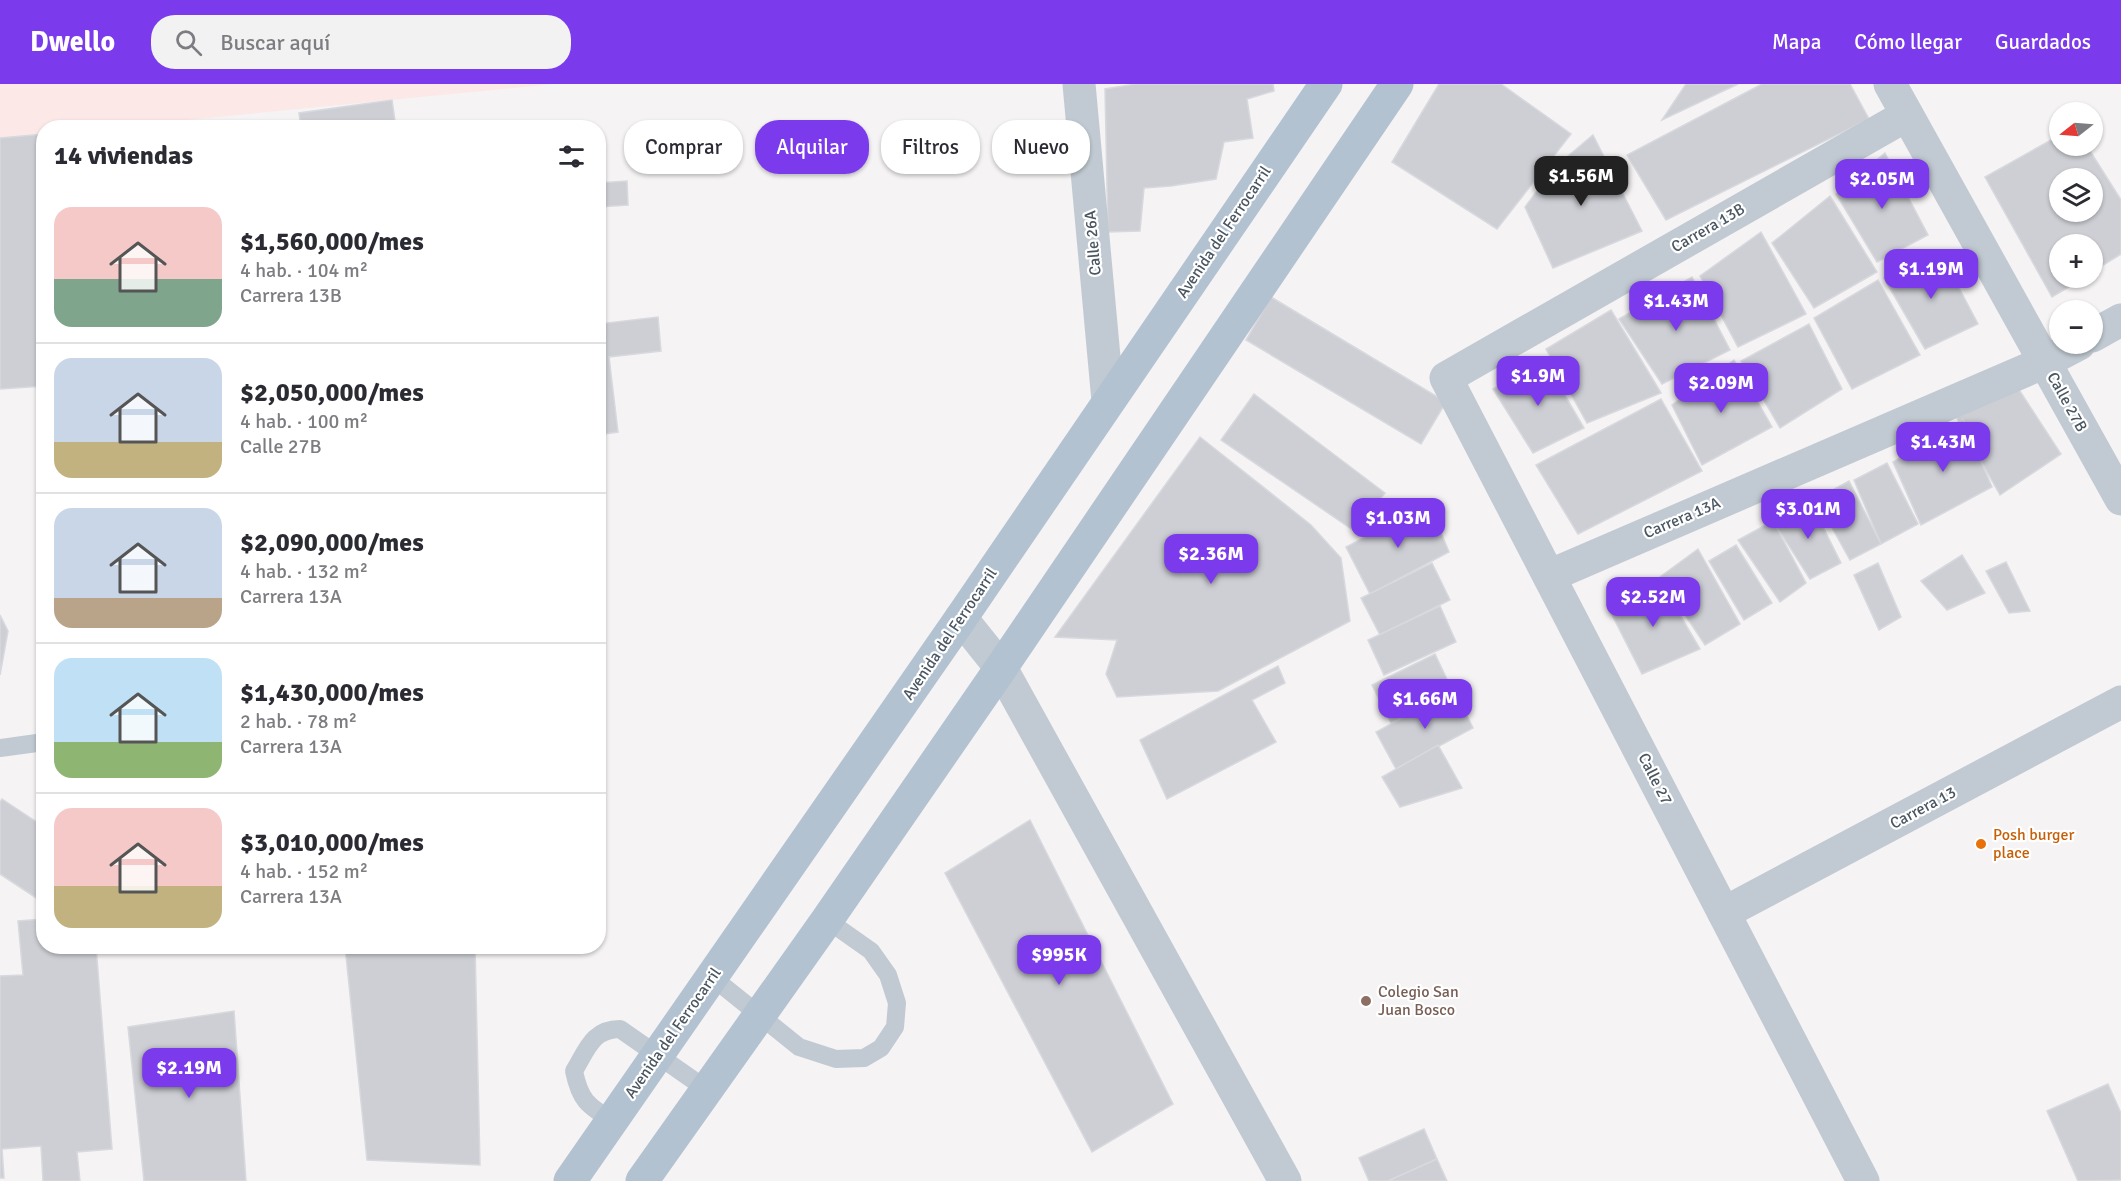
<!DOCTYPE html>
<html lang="es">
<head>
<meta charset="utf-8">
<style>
  body { margin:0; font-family:Signika,sans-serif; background:#f2f2f3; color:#2b2b33; height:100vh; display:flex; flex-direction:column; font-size:22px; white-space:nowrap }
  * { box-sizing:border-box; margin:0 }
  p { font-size:20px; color:#7c7c81 }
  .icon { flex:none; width:33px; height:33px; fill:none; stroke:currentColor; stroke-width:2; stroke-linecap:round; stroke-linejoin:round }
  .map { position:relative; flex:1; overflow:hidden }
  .side { position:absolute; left:36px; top:36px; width:570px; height:834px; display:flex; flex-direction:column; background:#fff; border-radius:24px; box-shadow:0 2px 4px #0004 }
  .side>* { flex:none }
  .banner { position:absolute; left:624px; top:36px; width:570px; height:54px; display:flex; gap:12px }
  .needle { width:39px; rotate:253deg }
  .controls { position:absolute; left:2049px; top:18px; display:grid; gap:12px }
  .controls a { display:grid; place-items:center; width:54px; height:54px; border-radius:50%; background:#fff; box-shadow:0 2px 4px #0004; font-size:30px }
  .price { position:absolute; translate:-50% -51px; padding:0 14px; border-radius:12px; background:#7c3aed; color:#fff; font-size:20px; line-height:39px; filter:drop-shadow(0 2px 3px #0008) }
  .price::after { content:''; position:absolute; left:50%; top:36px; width:18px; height:14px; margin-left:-9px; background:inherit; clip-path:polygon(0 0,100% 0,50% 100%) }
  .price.on { background:#222; color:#fff }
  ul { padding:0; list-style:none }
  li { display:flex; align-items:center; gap:18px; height:150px; padding:0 18px }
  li+li { border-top:2px solid #e1e1e2 }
  li span { display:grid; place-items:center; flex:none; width:168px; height:120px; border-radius:18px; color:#555 }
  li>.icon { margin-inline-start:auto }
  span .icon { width:72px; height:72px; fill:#fffc; stroke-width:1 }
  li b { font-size:26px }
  h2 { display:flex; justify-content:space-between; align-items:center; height:72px; padding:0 18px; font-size:26px }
  .pill { padding:0 21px; border-radius:24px; background:#fff; box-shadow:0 2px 4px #0004; font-size:21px; line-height:54px }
  .pill.on { background:#7c3aed; color:#fff }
  header { display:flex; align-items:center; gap:36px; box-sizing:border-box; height:84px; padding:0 30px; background:#7c3aed; color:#fff }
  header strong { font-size:28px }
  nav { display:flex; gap:33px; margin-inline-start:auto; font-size:21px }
  .search { width:420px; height:54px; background:#f2f2f3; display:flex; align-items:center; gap:15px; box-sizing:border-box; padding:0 21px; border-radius:24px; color:#7c7c81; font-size:22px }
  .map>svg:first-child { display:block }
  .medical { fill:#fce8e6 }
  .building { fill:#cdcfd5; stroke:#d7d9de; stroke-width:1.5; fill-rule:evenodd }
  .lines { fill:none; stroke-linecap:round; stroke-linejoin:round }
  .service { stroke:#c1cad2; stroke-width:18 }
  .minor { stroke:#c1cad2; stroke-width:33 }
  .primary { stroke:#b3c2d1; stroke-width:33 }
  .food-dot { fill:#e8710a; stroke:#fff; stroke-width:2 }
  .education-dot { fill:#8d6e63; stroke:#fff; stroke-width:2 }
  .labels { text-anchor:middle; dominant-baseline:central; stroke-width:4.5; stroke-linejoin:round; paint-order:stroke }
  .street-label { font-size:16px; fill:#4a5661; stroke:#fff }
  .food-label { font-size:16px; fill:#c56008; stroke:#fff; text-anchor:start }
  .education-label { font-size:16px; fill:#785e54; stroke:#fff; text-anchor:start }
</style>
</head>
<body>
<header>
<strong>Dwello</strong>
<div class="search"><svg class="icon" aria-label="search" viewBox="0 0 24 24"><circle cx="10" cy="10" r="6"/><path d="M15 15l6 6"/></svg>Buscar aquí</div>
<nav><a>Mapa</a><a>Cómo llegar</a><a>Guardados</a></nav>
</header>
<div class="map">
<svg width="2121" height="1097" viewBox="0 0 2121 1097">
  <rect width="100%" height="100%" fill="#f5f3f3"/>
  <!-- medical -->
  <polygon class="medical" points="0,0 553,0 115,43 44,44 43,50 0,54"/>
  <!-- building -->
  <g class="building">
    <polygon points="1136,0 1273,0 1274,7 1247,15 1253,54 1224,58 1216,95 1171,102 1144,104 1140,147 1108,148 1105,5"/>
    <polygon points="1439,0 1501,0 1571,50 1497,145 1392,78"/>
    <polygon points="1686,0 1738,0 1662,36"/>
    <polygon points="1762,0 1850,0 1869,35 1666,136 1627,71"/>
    <polygon points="392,16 396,44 301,44 299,29"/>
    <polygon points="44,50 44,302 0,305 0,54"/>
    <polygon points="1593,51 1642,147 1553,184 1525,123 1554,84"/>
    <path d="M2060,51V62H2087L2121,116V170L2092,188V160H2060V194H2084L2052,213L1985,93ZM2060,94H2092V128H2060Z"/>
    <polygon points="1885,69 1928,151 1877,178 1836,110"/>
    <polygon points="627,97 628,121 598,123 598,99"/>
    <polygon points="1830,112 1877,188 1814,224 1772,159"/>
    <polygon points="1761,148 1806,230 1738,263 1700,192"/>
    <polygon points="1939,166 1978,240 1925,265 1884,194"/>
    <polygon points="1692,193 1730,266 1662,300 1619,235"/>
    <polygon points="1878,196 1920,271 1852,305 1814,234"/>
    <polygon points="1271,213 1446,318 1421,360 1246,256"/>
    <polygon points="1611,226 1661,309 1587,339 1546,265"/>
    <polygon points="658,233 661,267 609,273 618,348 598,351 598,234 599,240"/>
    <polygon points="1809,240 1842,305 1780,344 1741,277"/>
    <polygon points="1543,274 1584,344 1533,369 1493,305"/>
    <polygon points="1734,276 1772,343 1702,381 1672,321"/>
    <polygon points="2014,298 2061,370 2000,411 1954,329"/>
    <polygon points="1254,310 1385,409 1353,446 1221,356"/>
    <polygon points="1661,315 1702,387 1578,450 1536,381"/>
    <polygon points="1963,335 1992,403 1921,441 1893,378"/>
    <polygon points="1200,353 1311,441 1341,474 1350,537 1218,607 1117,613 1106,590 1117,556 1055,553"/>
    <polygon points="1887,379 1918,440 1881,460 1854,396"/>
    <polygon points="1849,397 1881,460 1850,476 1816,415"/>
    <polygon points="1810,417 1841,479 1810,495 1773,437"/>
    <polygon points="1429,420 1449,468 1370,510 1346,463"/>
    <polygon points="1773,437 1806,499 1780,518 1738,456"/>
    <polygon points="1736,461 1772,519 1744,536 1709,477"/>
    <polygon points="1698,465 1740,540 1705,561 1660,493"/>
    <polygon points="1962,471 1985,509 1947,526 1921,497"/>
    <polygon points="2006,478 2030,527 2009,529 1986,487"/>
    <polygon points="1432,479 1450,516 1380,551 1361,514"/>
    <polygon points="1878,479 1901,533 1879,546 1854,491"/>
    <polygon points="1660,497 1700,565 1642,590 1607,521"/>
    <polygon points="1440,522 1456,558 1384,591 1368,556"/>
    <polygon points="0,531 8,547 0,591"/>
    <polygon points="1435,570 1453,608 1391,639 1372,601"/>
    <polygon points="1278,582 1285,599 1252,616 1276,658 1167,715 1140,656"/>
    <polygon points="1454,606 1473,644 1396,685 1376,648"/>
    <polygon points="1438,661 1462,704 1400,723 1382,693"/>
    <polygon points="2,715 44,743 44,819 0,790 0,718"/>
    <polygon points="1030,736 1173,1020 1092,1068 945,789"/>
    <polygon points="44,835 44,862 96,862 112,1065 77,1068 80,1097 43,1097 41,1062 2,1065 4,1094 0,1094 0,892 23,891 18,837"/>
    <polygon points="345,862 475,862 480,1081 367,1076"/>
    <polygon points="234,927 246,1097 144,1097 128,943"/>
    <polygon points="2108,1000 2121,1029 2121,1096 2078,1097 2047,1027"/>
    <polygon points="1424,1045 1437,1075 1388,1097 1369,1097 1359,1074"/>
    <polygon points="1437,1075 1447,1097 1388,1097"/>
  </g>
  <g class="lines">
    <!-- service -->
    <g class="service">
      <polyline points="0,664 44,658"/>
      <polyline points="712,893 799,963 836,975 864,974 881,964 895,943 897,919 888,891 871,867 827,836"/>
      <path d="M612,1037C587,1021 580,1016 574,987C587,966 592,945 620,945L706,1005"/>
    </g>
    <!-- minor -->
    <g class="minor">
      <polyline points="1079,0 1108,317"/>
      <polyline points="1890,0 2121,415"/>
      <polyline points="2092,252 2121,236"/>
      <polyline points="1549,492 2045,278 2079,260"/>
      <polyline points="961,534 1001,584 1285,1097"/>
      <polyline points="1724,829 2121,618"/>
      <polyline points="1863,1097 1446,294 1907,31"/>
    </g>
    <!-- primary -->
    <g class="primary">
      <polyline points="570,1097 961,534 1326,0"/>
      <polyline points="642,1097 827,836 1001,584 1397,0"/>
    </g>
  </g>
  <!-- markers -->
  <circle class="food-dot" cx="1981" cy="760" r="6"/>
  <circle class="education-dot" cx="1366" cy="917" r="6"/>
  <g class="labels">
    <!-- street labels -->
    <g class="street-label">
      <text transform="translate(1708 144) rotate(-30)">Carrera 13B</text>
      <text transform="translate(1224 148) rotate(-56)">Avenida del Ferrocarril</text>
      <text transform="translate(1093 159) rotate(-95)">Calle 26A</text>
      <text transform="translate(2067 318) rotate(61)">Calle 27B</text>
      <text transform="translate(1682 434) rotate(-23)">Carrera 13A</text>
      <text transform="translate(950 550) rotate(-56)">Avenida del Ferrocarril</text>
      <text transform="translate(1655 695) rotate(63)">Calle 27</text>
      <text transform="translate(1923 724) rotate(-28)">Carrera 13</text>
      <text transform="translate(673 949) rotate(-55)">Avenida del Ferrocarril</text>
    </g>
    <!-- food labels -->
    <g class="food-label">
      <text x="1993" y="751">Posh burger<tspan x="1993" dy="18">place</tspan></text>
    </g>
    <!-- education labels -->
    <g class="education-label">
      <text x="1378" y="908">Colegio San<tspan x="1378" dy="18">Juan Bosco</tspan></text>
    </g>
  </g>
</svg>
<div class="controls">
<a><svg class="needle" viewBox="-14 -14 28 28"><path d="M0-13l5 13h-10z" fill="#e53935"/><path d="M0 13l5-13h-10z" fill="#7c7c81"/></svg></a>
<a><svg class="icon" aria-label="layers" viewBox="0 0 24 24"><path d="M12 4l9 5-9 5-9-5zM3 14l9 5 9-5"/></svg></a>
<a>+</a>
<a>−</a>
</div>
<b class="price on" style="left:1581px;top:123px">$1.56M</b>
<b class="price" style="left:1882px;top:126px">$2.05M</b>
<b class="price" style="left:1931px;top:216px">$1.19M</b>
<b class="price" style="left:1676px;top:248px">$1.43M</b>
<b class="price" style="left:1538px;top:323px">$1.9M</b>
<b class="price" style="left:1721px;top:330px">$2.09M</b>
<b class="price" style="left:1943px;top:389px">$1.43M</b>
<b class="price" style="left:1808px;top:456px">$3.01M</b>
<b class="price" style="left:1398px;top:465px">$1.03M</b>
<b class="price" style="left:1211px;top:501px">$2.36M</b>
<b class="price" style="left:1653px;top:544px">$2.52M</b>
<b class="price" style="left:1425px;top:646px">$1.66M</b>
<b class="price" style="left:1059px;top:902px">$995K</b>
<b class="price" style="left:189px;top:1015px">$2.19M</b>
<div class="banner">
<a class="pill">Comprar</a>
<a class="pill on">Alquilar</a>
<a class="pill">Filtros</a>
<a class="pill">Nuevo</a>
</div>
<section class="side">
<h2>14 viviendas<svg class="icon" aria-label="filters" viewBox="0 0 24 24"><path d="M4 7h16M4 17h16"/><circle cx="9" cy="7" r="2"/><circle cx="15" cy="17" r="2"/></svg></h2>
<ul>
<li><span style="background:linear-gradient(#f6c9c9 60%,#7fa58c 0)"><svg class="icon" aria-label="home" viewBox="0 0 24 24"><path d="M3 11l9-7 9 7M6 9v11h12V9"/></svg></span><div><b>$1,560,000/mes</b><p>4 hab. · 104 m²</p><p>Carrera 13B</p></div></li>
<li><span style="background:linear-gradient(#c9d6e8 70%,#c2b280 0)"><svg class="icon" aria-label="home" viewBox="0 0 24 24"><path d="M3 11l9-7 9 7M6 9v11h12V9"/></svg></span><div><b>$2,050,000/mes</b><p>4 hab. · 100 m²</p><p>Calle 27B</p></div></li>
<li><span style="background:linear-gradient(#c9d6e8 75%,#b9a48a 0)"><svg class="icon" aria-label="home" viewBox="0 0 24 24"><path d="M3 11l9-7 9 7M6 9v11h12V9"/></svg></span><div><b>$2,090,000/mes</b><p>4 hab. · 132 m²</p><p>Carrera 13A</p></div></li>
<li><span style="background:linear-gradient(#bfe0f5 70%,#8fb573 0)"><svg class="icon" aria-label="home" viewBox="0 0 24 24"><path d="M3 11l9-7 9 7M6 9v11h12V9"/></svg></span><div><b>$1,430,000/mes</b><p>2 hab. · 78 m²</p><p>Carrera 13A</p></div></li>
<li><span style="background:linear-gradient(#f6c9c9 65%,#c2b280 0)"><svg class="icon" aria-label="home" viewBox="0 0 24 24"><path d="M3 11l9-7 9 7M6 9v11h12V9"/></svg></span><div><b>$3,010,000/mes</b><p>4 hab. · 152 m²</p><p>Carrera 13A</p></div></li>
</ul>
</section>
</div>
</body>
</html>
